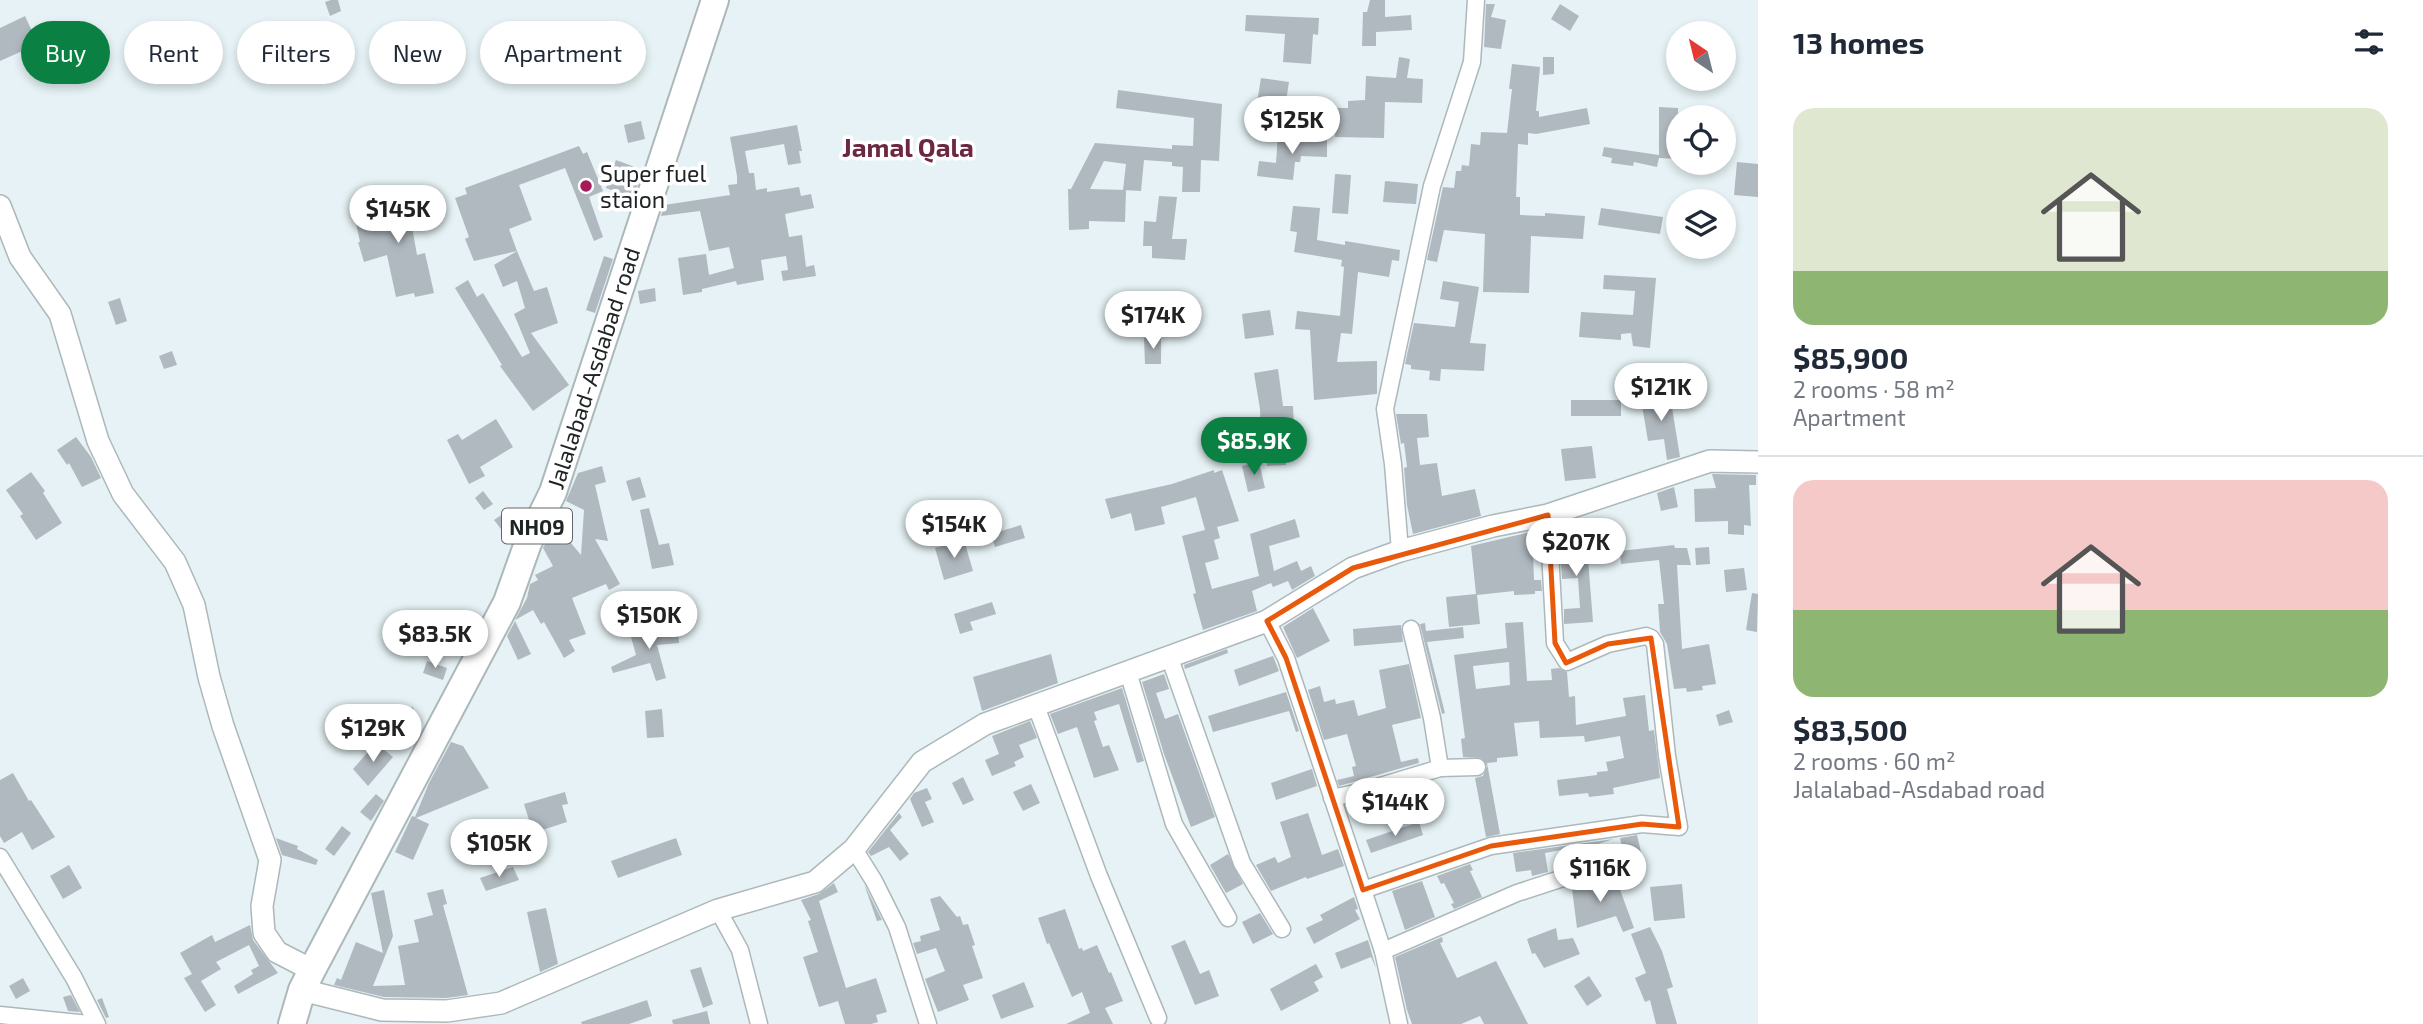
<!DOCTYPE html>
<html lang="en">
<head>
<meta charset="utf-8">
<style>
  body { margin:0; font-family:"Exo 2",sans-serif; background:#f6f6f7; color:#1f2937; height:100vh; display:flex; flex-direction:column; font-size:26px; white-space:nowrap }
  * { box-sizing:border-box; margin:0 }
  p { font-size:23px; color:#747a83 }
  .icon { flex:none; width:38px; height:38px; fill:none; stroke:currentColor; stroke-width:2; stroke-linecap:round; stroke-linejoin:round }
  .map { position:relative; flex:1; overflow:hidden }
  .side { display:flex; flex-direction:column; background:#fff; width:665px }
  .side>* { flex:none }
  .top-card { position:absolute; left:21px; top:21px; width:665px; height:63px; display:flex; gap:14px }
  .needle { width:46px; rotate:325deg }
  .controls { position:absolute; left:1666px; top:21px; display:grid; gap:14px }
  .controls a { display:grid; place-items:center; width:70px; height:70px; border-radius:50%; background:#fff; box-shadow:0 4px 10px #0003; font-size:35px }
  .price { position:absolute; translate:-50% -60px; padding:0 16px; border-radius:24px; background:#fff; color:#222; font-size:23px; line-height:46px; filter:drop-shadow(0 2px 4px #0008) }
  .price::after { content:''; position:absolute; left:50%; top:42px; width:21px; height:16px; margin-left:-10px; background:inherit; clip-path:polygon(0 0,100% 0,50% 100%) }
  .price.selected { background:#0b8043; color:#fff }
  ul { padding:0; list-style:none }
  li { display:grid; align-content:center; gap:14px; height:371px; padding:0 35px }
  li+li { border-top:2px solid #e0e1e3 }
  li span { display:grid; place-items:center; height:217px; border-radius:21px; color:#555 }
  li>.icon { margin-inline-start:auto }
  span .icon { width:126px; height:126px; fill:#fffc; stroke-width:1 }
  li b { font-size:30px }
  h2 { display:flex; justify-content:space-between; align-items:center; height:84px; padding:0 35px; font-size:30px }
  .tag { padding:0 24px; border-radius:32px; background:#fff; box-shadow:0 4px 10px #0003; font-size:24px; line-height:63px }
  .tag.selected { background:#0b8043; color:#fff }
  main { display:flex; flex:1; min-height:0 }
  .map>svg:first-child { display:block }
  .building { fill:#b0b9bf; fill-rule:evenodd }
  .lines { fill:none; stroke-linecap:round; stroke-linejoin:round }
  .minor-casing { stroke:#acb8ba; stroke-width:19 }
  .tertiary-casing { stroke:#acb8ba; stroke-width:24 }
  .primary-casing { stroke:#acb8ba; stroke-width:30 }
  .minor { stroke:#fff; stroke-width:16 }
  .tertiary { stroke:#fff; stroke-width:21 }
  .primary { stroke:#fff; stroke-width:26 }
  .marked { fill:none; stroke:#e8590c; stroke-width:5; stroke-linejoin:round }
  .poi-dot { fill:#a71959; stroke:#fff; stroke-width:2.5 }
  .labels { text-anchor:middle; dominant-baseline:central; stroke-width:7; stroke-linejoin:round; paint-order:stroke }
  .shield { fill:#fff; stroke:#636666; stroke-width:2 }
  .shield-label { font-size:21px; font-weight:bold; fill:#202425 }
  .poi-label { font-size:23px; fill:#202425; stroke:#fff; text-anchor:start }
  .street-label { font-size:23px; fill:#202425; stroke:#fff }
  .quarter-label { font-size:26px; font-weight:bold; fill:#6c2841; stroke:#fff }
</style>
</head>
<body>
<main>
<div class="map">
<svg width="1758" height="1024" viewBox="0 0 1758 1024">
  <rect width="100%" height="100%" fill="#e6f2f5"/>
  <!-- building -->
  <g class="building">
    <polygon points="331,0 338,0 341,11 330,16 325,2"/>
    <polygon points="1370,0 1385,0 1385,17 1411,15 1412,30 1376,32 1376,46 1362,46 1363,12 1367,12"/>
    <polygon points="1486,4 1495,4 1491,17 1506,20 1501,49 1484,47"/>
    <polygon points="1560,4 1579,16 1570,31 1551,19"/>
    <polygon points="1246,15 1319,18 1318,35 1313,34 1311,64 1283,62 1285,34 1245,31"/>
    <polygon points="25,16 38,44 0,61 0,28"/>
    <polygon points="1399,57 1410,59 1407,78 1423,79 1422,103 1385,102 1384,138 1335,137 1336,108 1348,108 1348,101 1365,100 1366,76 1396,78"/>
    <polygon points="1543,57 1554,57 1554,74 1543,75"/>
    <polygon points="1512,64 1540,67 1536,111 1539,111 1539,117 1587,108 1590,124 1536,134 1528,133 1528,145 1518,144 1516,197 1520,197 1520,215 1545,216 1545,213 1585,216 1583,239 1531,236 1529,293 1483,292 1485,234 1444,230 1437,262 1427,260 1443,187 1454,188 1456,171 1461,171 1462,165 1469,166 1471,144 1480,145 1481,132 1507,133 1512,89 1509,89"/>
    <polygon points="1261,78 1289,82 1285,108 1277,107 1275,129 1250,126 1252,108 1256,109"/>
    <polygon points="1118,90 1222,104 1219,161 1201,160 1200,192 1182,192 1183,167 1172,166 1172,162 1144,160 1141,191 1123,190 1126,164 1104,161 1090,189 1126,190 1125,222 1089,221 1089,229 1069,230 1068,189 1071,189 1095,143 1172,149 1172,145 1193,146 1194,118 1116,108"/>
    <polygon points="1659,107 1678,108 1678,159 1659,158 1657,167 1634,162 1633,166 1611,163 1612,158 1602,156 1604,147 1659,155"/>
    <polygon points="641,121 645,139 628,143 624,125"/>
    <polygon points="797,125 802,151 799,151 801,163 788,165 784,144 745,151 749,173 754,173 756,190 767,188 767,192 799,187 801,196 811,194 814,208 785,214 789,237 802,235 806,267 814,265 816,276 783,281 781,271 788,270 786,256 761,260 764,280 737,285 736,281 702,289 702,292 683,295 678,258 706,254 709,275 734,268 729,247 709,251 700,211 661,216 664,205 730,195 728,185 737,184 737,176 730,137"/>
    <polygon points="1278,134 1289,134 1289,137 1327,139 1327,157 1301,156 1300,162 1295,162 1293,180 1257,176 1259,161 1276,163"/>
    <polygon points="579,146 583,154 587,152 603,191 589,197 603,237 594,241 565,168 519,185 532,220 509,229 517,251 474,261 465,239 469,237 455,198 467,194 465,188"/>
    <polygon points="616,160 643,170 633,198 606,188"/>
    <polygon points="1737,162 1758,164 1758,197 1734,195"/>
    <polygon points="1335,174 1351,175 1348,214 1332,213"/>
    <polygon points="1385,181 1418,184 1416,204 1383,202"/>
    <polygon points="1159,196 1177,197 1172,239 1187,239 1185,260 1152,258 1152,246 1143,246 1144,221 1156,222"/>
    <polygon points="436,197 441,212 411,221 417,255 425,253 434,293 415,297 414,293 396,297 387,255 364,262 358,242 360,242 354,214 380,208 381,212 417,206 416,204"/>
    <polygon points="1293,206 1320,208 1317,240 1345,245 1345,241 1400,250 1399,261 1392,260 1389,277 1358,272 1352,334 1341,333 1337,362 1377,361 1377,394 1314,400 1310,330 1295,329 1297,311 1340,316 1344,267 1341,266 1342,260 1294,252 1297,232 1290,231"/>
    <polygon points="1601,208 1663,217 1660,234 1598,225"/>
    <polygon points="517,251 534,291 547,287 558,323 531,333 569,385 533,411 500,366 502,365 455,288 468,280 477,297 483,293 522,357 530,353 514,314 525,308 517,281 503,287 494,265"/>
    <polygon points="604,256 613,259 595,313 586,310"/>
    <polygon points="1604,275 1656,278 1650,348 1633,346 1631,333 1621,334 1621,340 1579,337 1581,312 1633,315 1635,291 1603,289"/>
    <polygon points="1443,281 1479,287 1470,343 1486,344 1484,371 1441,369 1440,381 1429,380 1430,371 1411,369 1411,365 1405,364 1414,323 1455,327 1459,302 1440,299"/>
    <polygon points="655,288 656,301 640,304 638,291"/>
    <polygon points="120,298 127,321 116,325 108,302"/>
    <polygon points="1270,310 1274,335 1245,339 1242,314"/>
    <polygon points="1144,338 1161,338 1161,364 1145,364"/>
    <polygon points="172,351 177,365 164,369 159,356"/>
    <polygon points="1278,369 1283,406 1293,406 1294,428 1283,428 1286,465 1267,466 1265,435 1261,435 1260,409 1254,373"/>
    <polygon points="1670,395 1680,457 1667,460 1664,439 1648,441 1641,399"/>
    <rect x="1571" y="400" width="50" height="16"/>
    <polygon points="1396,414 1427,414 1429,437 1417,438 1420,465 1437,463 1442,496 1475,489 1481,516 1413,534 1407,505 1404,468 1407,467 1404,443 1401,444"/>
    <polygon points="496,419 513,447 480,467 485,476 469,484 447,440 458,434 462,440"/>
    <polygon points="76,437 91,457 101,478 82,487 69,463 67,465 57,450"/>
    <polygon points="1592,446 1596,478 1565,481 1561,449"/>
    <polygon points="1259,462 1265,488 1248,492 1242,466"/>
    <polygon points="602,466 606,482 595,485 608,541 595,539 620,584 609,590 606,584 572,598 586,634 569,640 575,651 564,658 544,622 541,624 533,610 515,620 527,598 530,584 538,580 535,575 553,566 543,548 555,524 581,555 584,510 566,501 578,473"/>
    <polygon points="1214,470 1214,473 1222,470 1239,521 1217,527 1220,538 1214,540 1219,559 1205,563 1212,589 1259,576 1250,534 1295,519 1300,537 1269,546 1274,571 1297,561 1301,571 1311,566 1315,576 1292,590 1288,581 1273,587 1271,583 1252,591 1257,611 1203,630 1193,594 1196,593 1182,536 1205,530 1196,497 1161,507 1165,524 1135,531 1131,513 1111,519 1105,499 1172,484"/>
    <polygon points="31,472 45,491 43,493 62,523 36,540 20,516 23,514 6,490"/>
    <polygon points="1712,474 1756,475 1756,485 1749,485 1751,526 1744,525 1744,535 1728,534 1728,521 1695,522 1694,489 1716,488"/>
    <polygon points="640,477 646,497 632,501 626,481"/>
    <polygon points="1674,487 1678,507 1661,511 1657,493"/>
    <polygon points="483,491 493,504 484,510 475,498"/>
    <polygon points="512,508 521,521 504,533 494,520"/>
    <polygon points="649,508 659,545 669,543 674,565 652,569 640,510"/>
    <polygon points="1021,525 1025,538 995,547 991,534"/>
    <polygon points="1575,527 1576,560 1588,559 1593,622 1564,624 1564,609 1580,608 1578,578 1562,579 1559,528"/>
    <polygon points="1530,532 1531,542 1539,541 1540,553 1533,553 1534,580 1541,580 1542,591 1535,591 1535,594 1514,595 1514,591 1477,595 1480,624 1449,627 1446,597 1476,594 1471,546"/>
    <polygon points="964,540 973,571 944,580 935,548"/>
    <polygon points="1674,545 1675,548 1687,548 1691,565 1677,565 1682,649 1709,644 1716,684 1702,686 1703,690 1687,692 1686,688 1674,689 1667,644 1660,632 1658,604 1664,604 1659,560 1621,564 1620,551"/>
    <polygon points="1709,547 1710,564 1696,565 1695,548"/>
    <polygon points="1744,568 1747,590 1726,592 1724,570"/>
    <polygon points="1752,593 1758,594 1757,632 1746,630"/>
    <polygon points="992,602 996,614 970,622 973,630 960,634 954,614"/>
    <polygon points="1313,608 1330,641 1297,658 1283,627"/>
    <polygon points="515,621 531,654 518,660 507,636"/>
    <path d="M1523,622L1527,681L1552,680L1551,669L1559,668L1567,672L1569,697L1575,696L1576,725L1626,716L1623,698L1645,695L1649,731L1654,730L1660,778L1613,788L1614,794L1589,797L1588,793L1559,796L1557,780L1597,775V772L1608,771L1606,762L1624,758L1620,736L1585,742L1584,736L1540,738L1539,721L1514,723L1518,756L1497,758V762L1487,763L1500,834L1486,837L1475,778L1483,776L1487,766L1481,758L1463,757L1461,739L1465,738L1454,655L1507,648L1505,623ZM1509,662L1510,685L1476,689L1473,666Z"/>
    <polygon points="1425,623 1426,631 1463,627 1464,638 1427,642 1445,713 1442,714 1420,624"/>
    <polygon points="1401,625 1403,642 1354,646 1353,629"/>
    <polygon points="678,628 679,643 657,645 666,678 656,681 650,663 613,673 611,667 636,655 631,637 660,629"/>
    <polygon points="1227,649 1228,653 1185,669 1184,665"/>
    <polygon points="1051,654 1058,683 982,711 973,677"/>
    <polygon points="1273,656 1279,671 1239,686 1234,670"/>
    <polygon points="427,661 447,668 443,680 423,673"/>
    <polygon points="1409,664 1421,718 1392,725 1401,762 1418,758 1419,763 1339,786 1337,780 1354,776 1352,767 1356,766 1347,734 1324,740 1308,690 1320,686 1324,702 1335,699 1336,704 1354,700 1358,716 1386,708 1379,670"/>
    <polygon points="1164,674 1169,689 1156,693 1165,719 1178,714 1215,817 1191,827 1164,754 1142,682"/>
    <polygon points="1122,688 1144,761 1137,763 1119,704 1094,712 1097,720 1094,721 1103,747 1109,745 1119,770 1094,778 1077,727 1058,734 1050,714"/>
    <polygon points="1286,692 1299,731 1296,732 1289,711 1213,732 1208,716"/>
    <polygon points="413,707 418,723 404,728 399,711"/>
    <polygon points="662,709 664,737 647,738 645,711"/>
    <polygon points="1729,710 1733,722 1719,726 1716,715"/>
    <polygon points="1030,721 1037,738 1019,745 1024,757 1014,762 1016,766 992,776 985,760 999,754 992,736"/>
    <polygon points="451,742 463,746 489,788 416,818 429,824 413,860 395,852 412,816 415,817 429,783"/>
    <polygon points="376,743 393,757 368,786 353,769"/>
    <polygon points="1312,769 1317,786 1276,800 1271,783"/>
    <polygon points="13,773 29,801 31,800 55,837 32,850 22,832 4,843 0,836 0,780"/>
    <polygon points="963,777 974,800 963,805 952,783"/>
    <polygon points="1031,784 1040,803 1023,811 1013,792"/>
    <polygon points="927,788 932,799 925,802 934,822 922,827 910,799 914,793"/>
    <polygon points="565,792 568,804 562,805 567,822 533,833 524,804"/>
    <polygon points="376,794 384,801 371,821 360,812"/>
    <polygon points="899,813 902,817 890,830 909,854 900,861 889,847 871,856 868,852"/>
    <polygon points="1308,813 1322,855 1338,849 1344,866 1307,879 1306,877 1271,891 1256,865 1275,857 1278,863 1291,857 1280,822"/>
    <polygon points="1419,822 1423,835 1371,853 1366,840"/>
    <polygon points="342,826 351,833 334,856 325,849"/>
    <polygon points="1637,835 1642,856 1625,860 1620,838"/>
    <polygon points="276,838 298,846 297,849 318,860 316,865 282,855"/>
    <polygon points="676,838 682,855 618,878 611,861"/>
    <polygon points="1614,839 1598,844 1600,855 1578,862 1578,856 1567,858 1566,849 1545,853 1548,872 1532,876 1531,870 1516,872 1513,853"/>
    <polygon points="1228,854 1243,884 1226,893 1210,865"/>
    <polygon points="1470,864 1473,870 1470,871 1482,897 1454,909 1451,904 1454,903 1444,883 1441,884 1437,876"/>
    <polygon points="69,865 82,888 63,899 50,876"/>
    <polygon points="513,867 519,880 486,891 480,878"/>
    <polygon points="1605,875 1609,887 1618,884 1634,928 1623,932 1616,916 1577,928 1572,889"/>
    <polygon points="1422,881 1435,917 1405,930 1392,891"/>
    <polygon points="834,883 838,892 819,901 846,988 876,978 887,1012 876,1015 878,1022 871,1024 845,1024 838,1001 819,1007 803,957 818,952 808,921 811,920 801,900 819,894"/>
    <polygon points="864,884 882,920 877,921"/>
    <polygon points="1682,884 1685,918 1654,921 1650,887"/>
    <polygon points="443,889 447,904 443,905 468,995 446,998 384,997 334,985 337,978 341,980 356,942 383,953 371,893 384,890 393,936 373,986 405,985 398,946 419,942 414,920 433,915 427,893"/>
    <polygon points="940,896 957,917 960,916 963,925 968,924 975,945 972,946 983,978 963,985 969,1000 938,1012 925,979 945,971 936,948 917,954 913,943 921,941 920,936 940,930 930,899"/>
    <polygon points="1354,897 1358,909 1355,910 1360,919 1314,944 1306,928 1323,920 1320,915"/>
    <polygon points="546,908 558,964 540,972 527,912"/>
    <polygon points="1065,909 1079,949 1082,948 1083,951 1097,945 1109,973 1111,972 1123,1001 1105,1008 1113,1024 1066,1024 1090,1013 1082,992 1072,997 1049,943 1047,944 1038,918"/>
    <polygon points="1260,913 1273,934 1253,944 1242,922"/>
    <polygon points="250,925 253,940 278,973 238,994 234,986 253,974 251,970 259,966 249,945 216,962 221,969 201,981 216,1005 205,1012 184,978 192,974 180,953 212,935 215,942"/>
    <polygon points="1650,927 1662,951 1673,987 1667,989 1677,1024 1656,1024 1650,1000 1645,1002 1635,978 1646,973 1631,934"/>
    <polygon points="1556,928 1558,940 1573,938 1580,954 1544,968 1535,953 1532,954 1527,939"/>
    <polygon points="1442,937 1443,942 1440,943 1457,978 1496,961 1528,1024 1484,1024 1480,1016 1461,1024 1412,1024 1407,1010 1395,957"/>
    <polygon points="1185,940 1200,974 1209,970 1219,996 1195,1005 1171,946"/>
    <polygon points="1368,940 1376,968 1371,957 1341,969 1335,953"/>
    <polygon points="1316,964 1323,977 1314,982 1319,991 1281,1011 1270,989"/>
    <polygon points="701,967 713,1004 703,1008 690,970"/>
    <polygon points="1589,976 1602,996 1587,1006 1574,986"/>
    <polygon points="23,978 30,991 16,999 9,986"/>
    <polygon points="1024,982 1034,1007 1001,1019 992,995"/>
    <polygon points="71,995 80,1012 68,1011 63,997"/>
    <polygon points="102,998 109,1017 106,1018 97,1000"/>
    <polygon points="647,1000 652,1016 629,1024 582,1024 581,1022"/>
    <polygon points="707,1011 710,1024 673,1024 672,1020"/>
  </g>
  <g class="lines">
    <!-- minor casing -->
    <g class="minor-casing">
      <g id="minor">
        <polyline points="1400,551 1393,464 1385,409 1432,186 1472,62 1476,0"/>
        <polyline points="1267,621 1286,658 1363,890 1383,951 1399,1024"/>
        <polyline points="1411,629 1432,718 1440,768"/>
        <polyline points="1169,656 1242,863 1282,929"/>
        <polyline points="1128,672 1174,824 1228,918"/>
        <polyline points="1036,706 1099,876 1158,1018"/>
        <polyline points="1332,798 1364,791 1440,768 1477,767"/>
        <polyline points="854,849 874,881 897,927 928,1024"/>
        <polyline points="0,857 74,978 97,1024"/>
        <polyline points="1363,890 1491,846 1642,824 1679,827 1667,756 1655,644 1651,638 1646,636 1608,644 1567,662 1555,643 1548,515"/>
        <polyline points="718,910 740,950 759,1024"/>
        <polyline points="1383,951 1517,893 1603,865"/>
        <polyline points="0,1015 89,1024"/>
      </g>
    </g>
    <!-- tertiary casing -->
    <g class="tertiary-casing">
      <g id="tertiary">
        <polyline points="0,206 20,257 60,314 98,441 123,494 175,562 194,605 209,677 223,726 270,860 262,906 264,933 277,952 312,970"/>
        <polyline points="302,990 382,1010 447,1011 501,1003 718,910 815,882 854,849 922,762 985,724 1267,621 1353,568 1400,551 1493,526 1548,515 1710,461 1758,462"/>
      </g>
    </g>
    <!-- primary casing -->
    <g class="primary-casing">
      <polyline id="primary" points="292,1024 302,990 312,970 507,602 528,543 553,492 715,0"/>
    </g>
    <!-- minor -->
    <use href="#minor" class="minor"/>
    <!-- tertiary -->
    <use href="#tertiary" class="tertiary"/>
    <!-- primary -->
    <use href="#primary" class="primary"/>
  </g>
  <!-- marked area -->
  <path class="marked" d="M1548,515L1555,643L1566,663L1608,644L1651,638L1679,827L1642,824L1491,846L1363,890L1286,658L1267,621L1353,568Z"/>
  <!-- markers -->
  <circle class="poi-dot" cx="586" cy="186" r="7"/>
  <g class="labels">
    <!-- shield labels -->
    <rect class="shield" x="502" y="508.5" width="70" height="35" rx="5"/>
    <g class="shield-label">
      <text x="537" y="526">NH09</text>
    </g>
    <!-- poi labels -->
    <g class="poi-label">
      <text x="600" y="173">Super fuel<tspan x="600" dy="26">staion</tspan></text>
    </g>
    <!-- street labels -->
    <g class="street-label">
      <text transform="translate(593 368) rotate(-72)">Jalalabad-Asdabad road</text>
    </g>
    <!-- quarter labels -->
    <g class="quarter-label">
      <text x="908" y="146">Jamal Qala</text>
    </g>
  </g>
</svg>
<div class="controls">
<a><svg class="needle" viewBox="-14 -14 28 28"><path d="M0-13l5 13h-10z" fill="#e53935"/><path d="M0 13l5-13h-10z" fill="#747a83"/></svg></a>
<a><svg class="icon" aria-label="locate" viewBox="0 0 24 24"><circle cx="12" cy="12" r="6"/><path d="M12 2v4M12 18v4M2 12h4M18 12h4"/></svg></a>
<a><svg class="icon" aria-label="layers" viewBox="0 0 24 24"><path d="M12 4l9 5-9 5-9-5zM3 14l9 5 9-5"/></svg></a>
</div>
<b class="price" style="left:1292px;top:156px">$125K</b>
<b class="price" style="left:398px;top:245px">$145K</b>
<b class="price" style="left:1153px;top:351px">$174K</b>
<b class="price" style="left:1661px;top:423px">$121K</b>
<b class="price selected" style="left:1254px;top:477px">$85.9K</b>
<b class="price" style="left:954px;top:560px">$154K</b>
<b class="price" style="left:1576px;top:578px">$207K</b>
<b class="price" style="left:649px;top:651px">$150K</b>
<b class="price" style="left:435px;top:670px">$83.5K</b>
<b class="price" style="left:373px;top:764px">$129K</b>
<b class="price" style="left:1395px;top:838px">$144K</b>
<b class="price" style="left:499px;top:879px">$105K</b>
<b class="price" style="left:1600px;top:904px">$116K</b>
<div class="top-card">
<a class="tag selected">Buy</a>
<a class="tag">Rent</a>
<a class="tag">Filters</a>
<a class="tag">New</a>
<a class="tag">Apartment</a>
</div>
</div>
<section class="side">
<h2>13 homes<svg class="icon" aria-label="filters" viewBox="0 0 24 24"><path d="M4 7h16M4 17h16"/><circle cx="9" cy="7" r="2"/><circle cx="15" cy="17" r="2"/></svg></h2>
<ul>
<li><span style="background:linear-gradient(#dfe7d0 75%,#8fb573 0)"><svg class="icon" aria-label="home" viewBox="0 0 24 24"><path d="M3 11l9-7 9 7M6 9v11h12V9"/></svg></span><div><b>$85,900</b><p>2 rooms · 58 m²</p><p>Apartment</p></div></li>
<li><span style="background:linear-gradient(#f6c9c9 60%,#8fb573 0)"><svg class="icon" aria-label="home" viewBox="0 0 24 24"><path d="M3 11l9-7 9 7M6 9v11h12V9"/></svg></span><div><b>$83,500</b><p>2 rooms · 60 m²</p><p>Jalalabad-Asdabad road</p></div></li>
</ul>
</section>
</main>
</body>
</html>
